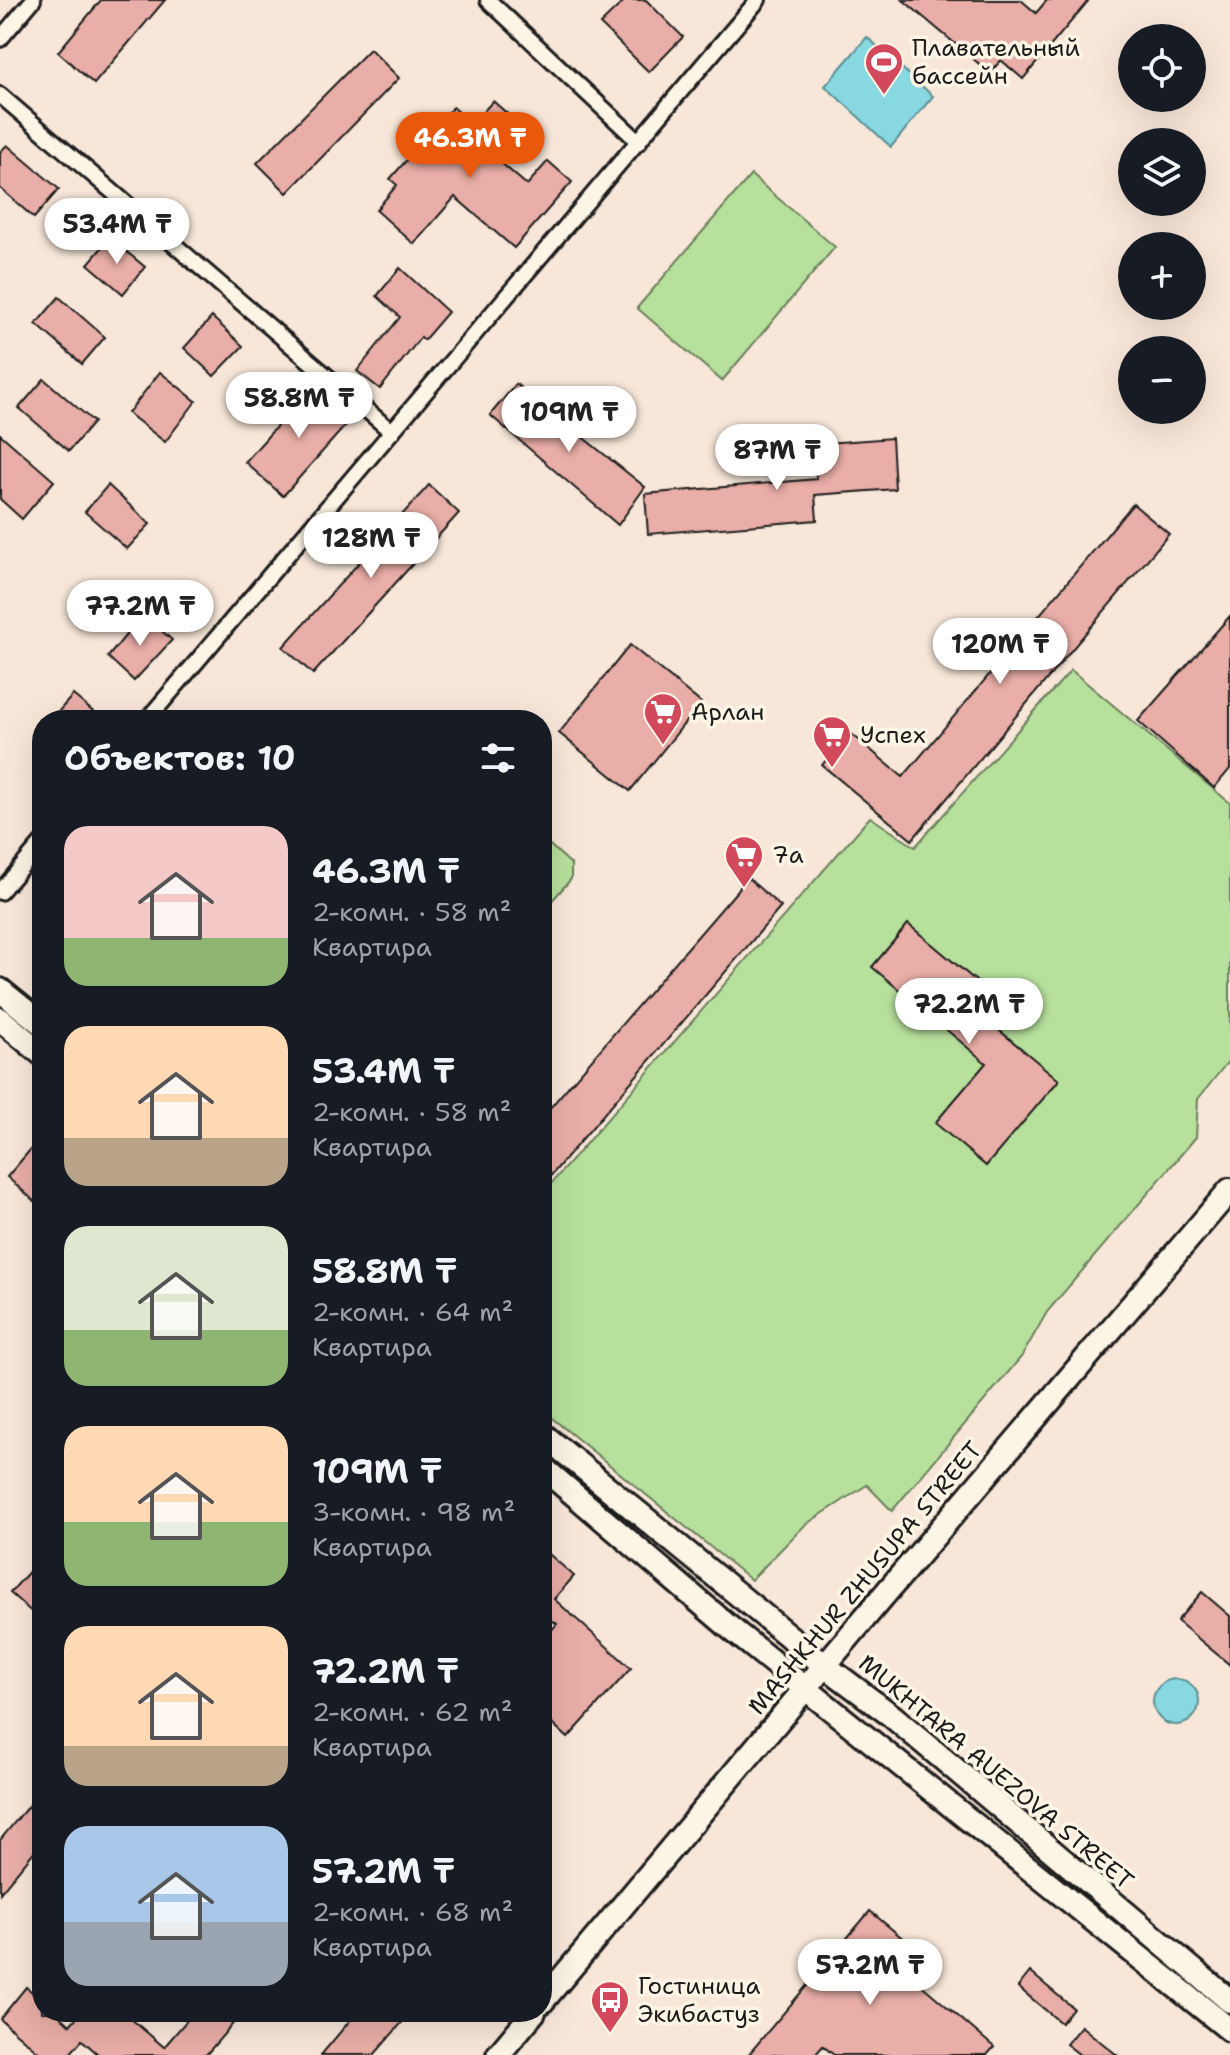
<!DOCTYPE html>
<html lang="ru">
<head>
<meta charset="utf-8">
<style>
  body { margin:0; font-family:"Shantell Sans",sans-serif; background:#20242c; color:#f1f3f6; height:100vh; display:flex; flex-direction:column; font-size:30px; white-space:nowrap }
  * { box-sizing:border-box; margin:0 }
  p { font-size:26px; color:#9ea1a6 }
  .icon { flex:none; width:44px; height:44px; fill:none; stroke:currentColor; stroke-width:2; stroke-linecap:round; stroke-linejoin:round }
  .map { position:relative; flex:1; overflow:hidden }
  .panel { position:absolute; left:32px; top:710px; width:520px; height:1312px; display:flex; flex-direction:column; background:#171b24; border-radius:32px; box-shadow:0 8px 32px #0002 }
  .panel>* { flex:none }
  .tools { position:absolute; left:1118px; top:24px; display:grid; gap:16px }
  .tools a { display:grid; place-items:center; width:88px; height:88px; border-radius:50%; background:#171b24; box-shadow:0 8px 32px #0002; font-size:40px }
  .price { position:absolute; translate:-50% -68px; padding:0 18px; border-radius:28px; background:#fff; color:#222; font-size:26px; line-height:52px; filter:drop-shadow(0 2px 4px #0008) }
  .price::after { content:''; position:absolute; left:50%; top:48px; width:24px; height:18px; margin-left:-12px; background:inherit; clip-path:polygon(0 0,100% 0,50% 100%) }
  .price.active { background:#ea580c; color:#fff }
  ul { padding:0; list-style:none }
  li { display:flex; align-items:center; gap:24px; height:200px; padding:0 32px }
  li span { display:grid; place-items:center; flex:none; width:224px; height:160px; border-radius:24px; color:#555 }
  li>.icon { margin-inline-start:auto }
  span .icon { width:96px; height:96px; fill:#fffc; stroke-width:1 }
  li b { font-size:34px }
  h2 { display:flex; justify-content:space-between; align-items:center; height:96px; padding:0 32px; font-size:34px }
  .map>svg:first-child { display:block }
  .green { fill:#b7e09c; stroke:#6a7e5c; stroke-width:2 }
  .water { fill:#87d8e1; stroke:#5c8d92; stroke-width:2 }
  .building { fill:#e9aea7; stroke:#1c1c1c; stroke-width:2 }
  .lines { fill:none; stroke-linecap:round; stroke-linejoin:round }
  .street-casing { stroke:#1c1c1c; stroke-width:20 }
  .secondary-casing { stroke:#1c1c1c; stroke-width:28 }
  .street { stroke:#fcf5e5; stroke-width:14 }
  .secondary { stroke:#fcf5e5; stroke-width:22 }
  .labels { text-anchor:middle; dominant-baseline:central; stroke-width:7; stroke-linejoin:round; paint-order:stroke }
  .poi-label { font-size:24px; fill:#1c1c1c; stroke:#fcf5e5; text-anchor:start }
  .street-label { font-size:24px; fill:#1c1c1c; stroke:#fcf5e5 }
</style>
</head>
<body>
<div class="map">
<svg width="1230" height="2055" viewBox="0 0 1230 2055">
  <rect width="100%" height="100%" fill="#f8e7d9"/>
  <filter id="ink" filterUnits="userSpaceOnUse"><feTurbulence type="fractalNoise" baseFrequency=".0125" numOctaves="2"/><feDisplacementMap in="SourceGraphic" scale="16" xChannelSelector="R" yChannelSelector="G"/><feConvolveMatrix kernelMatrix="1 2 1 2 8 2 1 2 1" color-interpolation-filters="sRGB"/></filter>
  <g filter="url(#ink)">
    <!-- green -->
    <g class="green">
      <polygon points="751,175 835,247 722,381 637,308"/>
      <polygon points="1071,670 1230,803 1230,1059 1198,1099 1196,1137 1047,1312 1022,1356 892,1511 867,1485 805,1525 751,1580 542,1410 542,1194 870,817 915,847"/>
      <polygon points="542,838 571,864 571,879 542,912"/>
    </g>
    <!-- water -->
    <g class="water">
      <polygon points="867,37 933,96 891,147 825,86"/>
      <circle cx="1176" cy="1702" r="23"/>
    </g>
    <!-- building -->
    <g class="building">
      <polygon points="101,0 165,0 94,84 58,52"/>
      <polygon points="625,0 646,0 683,37 649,72 600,24"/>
      <polygon points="903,0 1021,0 1036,13 1047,0 1089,0 1023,79 1001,60 990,73"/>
      <polygon points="370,49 399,78 287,193 257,163"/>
      <polygon points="493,101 520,125 493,156 527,185 548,161 572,182 514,248 455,197 414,244 376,210 397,185 390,179 453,107 472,124"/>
      <polygon points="7,145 59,189 34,218 0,188 0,152"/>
      <polygon points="110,238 145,267 123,294 88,264"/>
      <polygon points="400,268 448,312 424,340 421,337 380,389 357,371 400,317 377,296"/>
      <polygon points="59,297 105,337 82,364 36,324"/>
      <polygon points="212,317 243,346 214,376 184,348"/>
      <polygon points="160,372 196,401 165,442 128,413"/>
      <polygon points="44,379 94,422 69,451 19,408"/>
      <polygon points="315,383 353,417 283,496 245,462"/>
      <polygon points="516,384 645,487 618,525 490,415"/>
      <polygon points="0,434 54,481 22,519 0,499"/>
      <polygon points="892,438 895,489 815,495 817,520 648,534 645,494 816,479 813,444"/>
      <polygon points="108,485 150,524 127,549 85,512"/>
      <polygon points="429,485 459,513 313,674 283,647"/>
      <polygon points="1133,504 1169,534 912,840 822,765 849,732 903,777"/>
      <polygon points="143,614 172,640 134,681 108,657"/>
      <polygon points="1230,616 1230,769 1214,788 1138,721"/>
      <polygon points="630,645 701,703 630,791 559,733"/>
      <polygon points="73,695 103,720 51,720"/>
      <polygon points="748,878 781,907 542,1186 542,1117"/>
      <polygon points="908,924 1001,1002 987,1020 1059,1080 986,1166 935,1123 986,1063 872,967"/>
      <polygon points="42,1136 42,1208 7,1177"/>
      <polygon points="542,1548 574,1576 554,1599 631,1668 568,1738 542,1714 542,1641 557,1624 542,1613"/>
      <polygon points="42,1557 42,1621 10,1593"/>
      <polygon points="1202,1592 1230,1616 1230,1665 1177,1621"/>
      <polygon points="42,1789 42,1842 0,1893 0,1840"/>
      <polygon points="870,1911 912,1946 897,1964 994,2047 987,2055 834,2055 823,2046 815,2055 748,2055"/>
      <polygon points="1030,1972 1073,2008 1061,2023 1018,1987"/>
      <polygon points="26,1987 42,2000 42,2012 56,2012 70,2025 81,2012 123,2012 164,2047 194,2012 243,2012 206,2055 99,2055 82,2040 69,2055 42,2055 0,2019"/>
      <polygon points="357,2012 411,2012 374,2055 321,2055"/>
      <polygon points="1081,2026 1117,2055 1080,2055 1066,2044"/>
    </g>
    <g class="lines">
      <!-- street casing -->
      <g class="street-casing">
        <g id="street">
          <polyline points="488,0 639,142"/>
          <polyline points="0,39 33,0"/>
          <polyline points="0,95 392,432"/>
          <polyline points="147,720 758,0"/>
          <polyline points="0,892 42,843"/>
        </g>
      </g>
      <!-- secondary casing -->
      <g class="secondary-casing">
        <g id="secondary">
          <polyline points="0,990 42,1024"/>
          <polyline points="0,1019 42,1054"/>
          <polyline points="542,1434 824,1665 892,1716 1230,2001"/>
          <polyline points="542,1467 729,1627 1230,2030"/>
          <polyline points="542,2002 873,1608 1230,1190"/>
          <polyline points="498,2055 534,2012"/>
        </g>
      </g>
      <!-- street -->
      <use href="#street" class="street"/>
      <!-- secondary -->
      <use href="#secondary" class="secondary"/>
    </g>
  </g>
  <!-- icons -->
  <defs>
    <g id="stadium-pin" transform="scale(2)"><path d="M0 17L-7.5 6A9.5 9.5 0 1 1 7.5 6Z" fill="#d1495b" stroke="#fcf5e5"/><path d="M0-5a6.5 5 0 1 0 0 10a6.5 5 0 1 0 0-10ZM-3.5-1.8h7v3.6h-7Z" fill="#fff"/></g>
    <g id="supermarket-pin" transform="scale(2)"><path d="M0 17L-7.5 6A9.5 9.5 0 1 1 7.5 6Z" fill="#d1495b" stroke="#fcf5e5"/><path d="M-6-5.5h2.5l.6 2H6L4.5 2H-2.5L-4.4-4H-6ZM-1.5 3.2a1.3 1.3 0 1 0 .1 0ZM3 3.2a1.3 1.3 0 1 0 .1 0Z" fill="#fff"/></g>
    <g id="bus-pin" transform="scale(2)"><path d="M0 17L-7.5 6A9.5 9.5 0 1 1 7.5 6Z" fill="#d1495b" stroke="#fcf5e5"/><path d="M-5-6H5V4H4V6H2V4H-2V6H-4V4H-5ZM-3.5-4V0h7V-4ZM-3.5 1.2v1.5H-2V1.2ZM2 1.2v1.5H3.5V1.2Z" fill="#fff"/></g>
  </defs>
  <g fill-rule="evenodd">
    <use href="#stadium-pin" x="884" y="62"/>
    <use href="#supermarket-pin" x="663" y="712"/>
    <use href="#supermarket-pin" x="832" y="735"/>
    <use href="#supermarket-pin" x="744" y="855"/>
    <use href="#bus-pin" x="610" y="2000"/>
  </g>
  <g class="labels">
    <!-- poi labels -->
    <g class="poi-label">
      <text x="912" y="48">Плавательный<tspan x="912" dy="28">бассейн</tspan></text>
      <text x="691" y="712">Арлан</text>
      <text x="860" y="735">Успех</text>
      <text x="772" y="855">7а</text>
      <text x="638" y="1986">Гостиница<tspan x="638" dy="28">Экибастуз</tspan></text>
    </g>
    <!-- street labels -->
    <g class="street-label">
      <text transform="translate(865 1578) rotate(-50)">MASHKHUR ZHUSUPA STREET</text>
      <text transform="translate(996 1772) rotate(40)">MUKHTARA AUEZOVA STREET</text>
    </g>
  </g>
</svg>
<div class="tools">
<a><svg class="icon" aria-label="locate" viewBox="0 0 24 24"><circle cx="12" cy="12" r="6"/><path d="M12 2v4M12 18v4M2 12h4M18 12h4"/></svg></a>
<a><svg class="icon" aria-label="layers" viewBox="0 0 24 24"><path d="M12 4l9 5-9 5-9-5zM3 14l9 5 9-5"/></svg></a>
<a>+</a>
<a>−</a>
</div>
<b class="price active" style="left:470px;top:180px">46.3M ₸</b>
<b class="price" style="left:117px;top:266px">53.4M ₸</b>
<b class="price" style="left:299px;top:440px">58.8M ₸</b>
<b class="price" style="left:569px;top:454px">109M ₸</b>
<b class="price" style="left:777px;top:492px">87M ₸</b>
<b class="price" style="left:371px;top:580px">128M ₸</b>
<b class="price" style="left:140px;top:648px">77.2M ₸</b>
<b class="price" style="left:1000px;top:686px">120M ₸</b>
<b class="price" style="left:969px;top:1046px">72.2M ₸</b>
<b class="price" style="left:870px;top:2007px">57.2M ₸</b>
<section class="panel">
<h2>Объектов: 10<svg class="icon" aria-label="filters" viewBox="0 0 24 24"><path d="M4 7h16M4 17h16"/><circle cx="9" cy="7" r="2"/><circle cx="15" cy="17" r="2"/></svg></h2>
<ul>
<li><span style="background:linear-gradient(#f6c9c9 70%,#8fb573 0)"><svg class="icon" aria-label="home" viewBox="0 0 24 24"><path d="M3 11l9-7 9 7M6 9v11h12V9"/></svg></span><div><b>46.3M ₸</b><p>2-комн. · 58 m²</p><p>Квартира</p></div></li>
<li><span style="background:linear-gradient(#ffd9b3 70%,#b9a48a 0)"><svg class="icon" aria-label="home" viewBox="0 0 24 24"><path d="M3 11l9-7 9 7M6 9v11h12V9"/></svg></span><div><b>53.4M ₸</b><p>2-комн. · 58 m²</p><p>Квартира</p></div></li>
<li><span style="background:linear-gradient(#dfe7d0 65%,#8fb573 0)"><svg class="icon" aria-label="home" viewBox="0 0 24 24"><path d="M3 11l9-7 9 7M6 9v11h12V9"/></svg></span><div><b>58.8M ₸</b><p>2-комн. · 64 m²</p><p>Квартира</p></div></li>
<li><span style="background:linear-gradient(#ffd9b3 60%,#8fb573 0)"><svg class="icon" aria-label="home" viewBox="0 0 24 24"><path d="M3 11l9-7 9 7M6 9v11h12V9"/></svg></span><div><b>109M ₸</b><p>3-комн. · 98 m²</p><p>Квартира</p></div></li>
<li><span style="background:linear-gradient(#ffd9b3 75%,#b9a48a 0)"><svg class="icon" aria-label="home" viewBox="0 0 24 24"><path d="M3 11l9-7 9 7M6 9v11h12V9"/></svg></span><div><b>72.2M ₸</b><p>2-комн. · 62 m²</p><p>Квартира</p></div></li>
<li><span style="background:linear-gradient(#a9c7e8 60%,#9aa5b1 0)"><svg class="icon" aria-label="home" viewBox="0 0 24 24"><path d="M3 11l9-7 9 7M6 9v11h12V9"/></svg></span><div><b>57.2M ₸</b><p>2-комн. · 68 m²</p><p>Квартира</p></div></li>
</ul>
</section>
</div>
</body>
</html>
